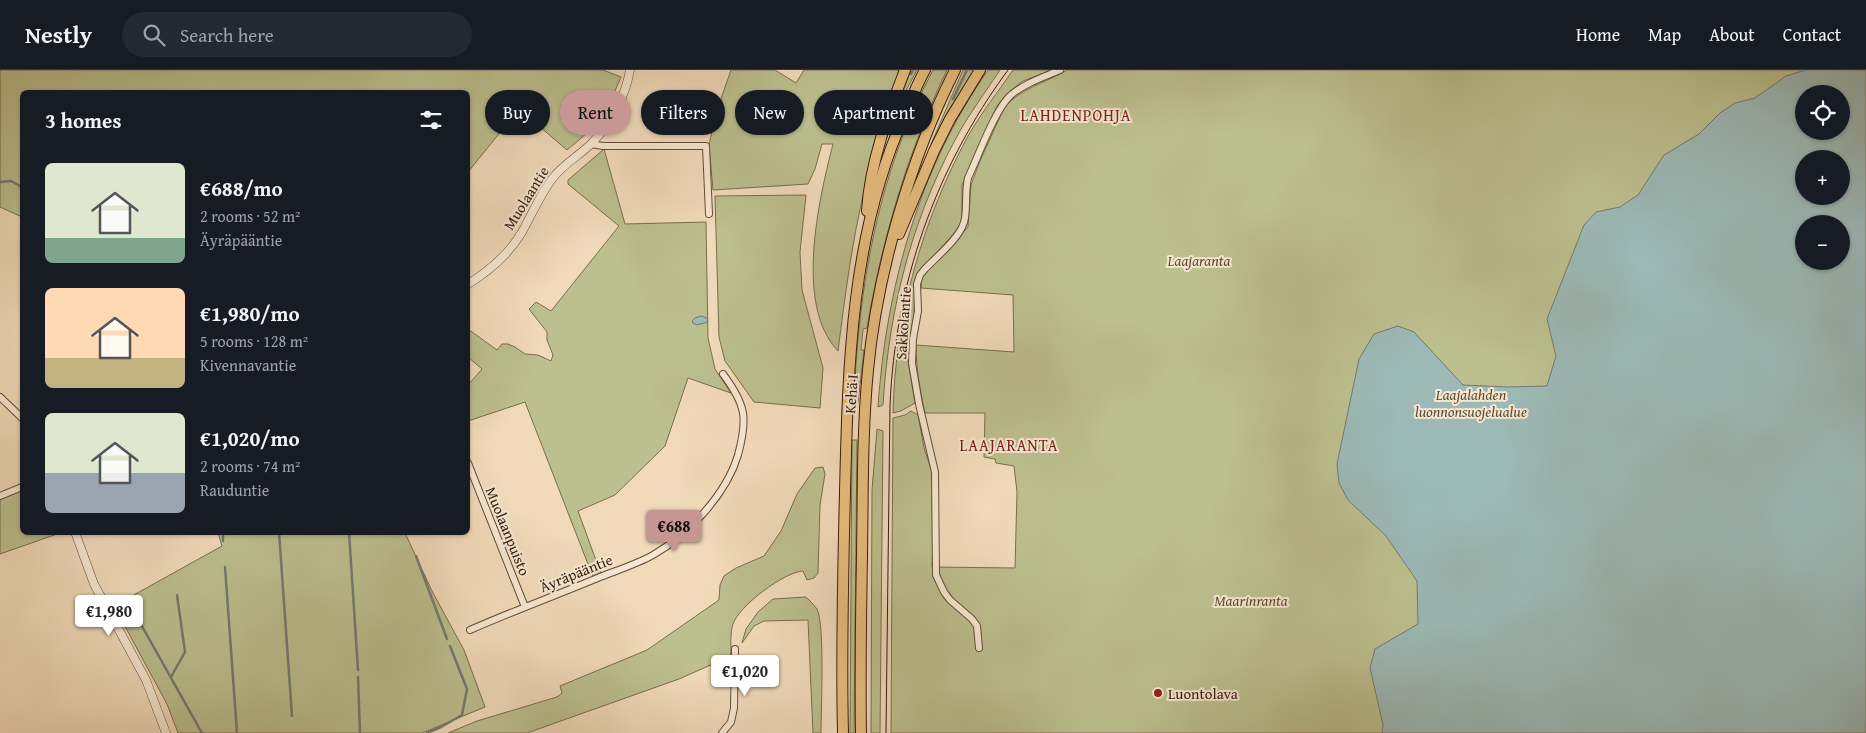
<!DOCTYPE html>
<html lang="en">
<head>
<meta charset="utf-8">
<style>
  body { margin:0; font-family:"Gentium Book Plus",serif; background:#242831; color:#f1f3f6; height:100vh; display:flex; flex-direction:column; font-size:19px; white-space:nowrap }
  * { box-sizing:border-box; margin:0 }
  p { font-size:16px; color:#9ea1a6 }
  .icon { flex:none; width:28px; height:28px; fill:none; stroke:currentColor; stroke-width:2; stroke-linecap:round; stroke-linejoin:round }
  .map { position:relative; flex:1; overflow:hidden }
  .drawer { position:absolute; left:20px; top:20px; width:450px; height:445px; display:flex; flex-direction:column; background:#171b24; border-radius:8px; box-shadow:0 1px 4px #0004 }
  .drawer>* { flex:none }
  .top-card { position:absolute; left:485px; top:20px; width:475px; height:45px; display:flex; gap:10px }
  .buttons { position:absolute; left:1795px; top:15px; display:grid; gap:10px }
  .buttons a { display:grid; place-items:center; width:55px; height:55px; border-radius:50%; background:#171b24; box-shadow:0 1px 4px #0004; font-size:25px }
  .price { position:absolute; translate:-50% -42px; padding:0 11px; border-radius:5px; background:#fff; color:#222; font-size:16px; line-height:32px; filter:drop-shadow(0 1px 2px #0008) }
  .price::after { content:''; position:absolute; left:50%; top:30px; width:15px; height:11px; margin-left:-8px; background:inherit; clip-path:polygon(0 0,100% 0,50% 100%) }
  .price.current { background:#c59692; color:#111 }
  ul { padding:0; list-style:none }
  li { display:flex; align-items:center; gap:15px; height:125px; padding:0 25px }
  li span { display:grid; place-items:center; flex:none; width:140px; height:100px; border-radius:8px; color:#555 }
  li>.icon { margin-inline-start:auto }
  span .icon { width:60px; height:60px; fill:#fffc; stroke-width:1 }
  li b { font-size:21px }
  h2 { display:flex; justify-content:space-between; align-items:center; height:60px; padding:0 25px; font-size:21px }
  .pill { padding:0 18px; border-radius:22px; background:#171b24; box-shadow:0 1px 4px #0004; font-size:18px; line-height:45px }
  .pill.current { background:#c59692; color:#111 }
  header { display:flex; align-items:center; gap:30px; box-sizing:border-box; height:70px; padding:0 25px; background:#171b24; border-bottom:1px solid #363941 }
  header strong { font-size:24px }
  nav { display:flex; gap:28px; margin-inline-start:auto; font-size:18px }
  .search { width:350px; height:45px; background:#242831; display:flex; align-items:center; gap:12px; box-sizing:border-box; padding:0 18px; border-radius:28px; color:#9ea1a6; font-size:19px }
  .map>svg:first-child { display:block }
  .green { fill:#bcbf8e; stroke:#786d4d; fill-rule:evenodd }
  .water { fill:#9cb9b6; stroke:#737a72; fill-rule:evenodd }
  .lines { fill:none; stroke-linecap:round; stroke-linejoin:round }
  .stream { stroke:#737a72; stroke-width:2.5 }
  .minor-casing { stroke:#644b38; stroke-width:8 }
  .tertiary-casing { stroke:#644b38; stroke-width:9 }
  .trunk-casing { stroke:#351b0c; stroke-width:12 }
  .minor { stroke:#f6e7d2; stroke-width:6 }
  .tertiary { stroke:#f6e7d2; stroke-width:8 }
  .trunk { stroke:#e8bd7d; stroke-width:10 }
  .tram { stroke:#351b0c; stroke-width:1 }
  .poi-dot { fill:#8f2418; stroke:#f6e7d2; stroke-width:2 }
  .labels { text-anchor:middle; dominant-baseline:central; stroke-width:4; stroke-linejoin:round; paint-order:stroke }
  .street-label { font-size:15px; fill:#351b0c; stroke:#f6e7d2 }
  .park-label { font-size:15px; font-style:italic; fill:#5e4c33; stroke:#f6e7d2 }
  .poi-label { font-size:15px; fill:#351b0c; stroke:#f6e7d2; text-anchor:start }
  .neighbourhood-label { font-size:16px; letter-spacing:1px; fill:#7a1f14; stroke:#f6e7d2 }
</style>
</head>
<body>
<header>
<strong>Nestly</strong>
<div class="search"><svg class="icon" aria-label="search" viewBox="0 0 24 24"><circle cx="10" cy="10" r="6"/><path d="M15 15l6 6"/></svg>Search here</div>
<nav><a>Home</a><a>Map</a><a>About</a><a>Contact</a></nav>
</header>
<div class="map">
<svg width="1866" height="663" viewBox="0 0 1866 663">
  <rect width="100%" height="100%" fill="#f1daba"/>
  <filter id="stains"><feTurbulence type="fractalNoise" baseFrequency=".004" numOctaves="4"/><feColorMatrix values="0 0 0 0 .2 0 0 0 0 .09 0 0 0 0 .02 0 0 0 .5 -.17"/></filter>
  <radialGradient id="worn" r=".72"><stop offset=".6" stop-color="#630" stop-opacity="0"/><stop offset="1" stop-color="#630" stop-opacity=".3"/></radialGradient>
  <!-- green -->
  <g class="green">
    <path d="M0,0H603L621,7C616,18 612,29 606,40C597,56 581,68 567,80L519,39L468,102V22H22V147L0,137Z"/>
    <path d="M731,0H775L796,13L804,0H900C889,39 875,77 865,117C852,171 845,226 838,281C794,235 819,129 833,74H822L815,99L808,114L713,120L709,75L716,43Z"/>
    <polygon points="908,0 917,0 895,41 894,40"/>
    <path d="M933,0H947C908,81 882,169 867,258L863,259L861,280H864L858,333H854C858,218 878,102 933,0Z"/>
    <polygon points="963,0 976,0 933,75 931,74"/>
    <path d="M988,0H1000C988,18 975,36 964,54C914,140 889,235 883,335L878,337C886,218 919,98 988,0Z"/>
    <path d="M1013,0H1052L1023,11L1009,22L997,36L962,115V151L958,159L918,203L915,210L914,245L907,285L915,333L901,341L893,343C895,246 922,151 968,66C981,43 998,22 1013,0Z"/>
    <path d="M1067,0H1866V663H891L893,348L905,345L911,341L918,345L924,378L932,402L934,450L932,497L1015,498L1017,422L1014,396L996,393L995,389L984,387L985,343H925C920,320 916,298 916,275L1014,282L1013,225L921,218L922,207L968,157L971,115L980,91L1004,38C1020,18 1046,13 1067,0ZM1804,24H1841V61H1804ZM1804,89H1841V126H1804ZM1804,154H1841V191H1804Z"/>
    <polygon points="604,79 625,154 706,152 708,268 715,299 731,323 688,308 665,376 615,425 578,441 601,504 593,507 525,332 468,351 468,315 482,299 468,287 468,259 497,280 502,274 508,274 515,277 525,284 538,285 551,291 553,285 547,270 547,262 529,239 536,232 551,241 619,156 568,114 568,110"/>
    <polygon points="806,125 800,182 802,220 823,298 820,338 754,332 725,291 719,267 715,126"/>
    <polygon points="877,359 883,361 880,663 871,663 872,420"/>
    <polygon points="852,370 857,370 854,663 850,663"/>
    <path d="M823,397L825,404L820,435L818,503L814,508L807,510L803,501C784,502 739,536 733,554C730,563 731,576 731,586L679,609L527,663H448L477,651L557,627L562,623L560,616L647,580L719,530L720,515L724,506L736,498L764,486L781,461L797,424L815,398Z"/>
    <polygon points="22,420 22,462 60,463 0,484 0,429"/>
    <polygon points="218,463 405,463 433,523 464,580 485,637 422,663 178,663 167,634 114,536 222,476"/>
    <path d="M806,527C810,531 814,535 817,539C825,555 821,640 821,663H813L808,550L764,551L754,556L742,573L746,559L758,542L773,529Z"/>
  </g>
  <!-- water -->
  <g class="water">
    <path d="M1806,0H1866V663H1382L1383,655L1370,598L1375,579L1418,554L1417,511L1386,466L1348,430L1339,413L1337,394L1359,289L1374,264L1398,256L1414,262L1463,315L1508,317L1547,316L1556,286L1547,249L1584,155L1596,142L1620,137L1638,125L1664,85L1699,64L1720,43L1735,33L1755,28L1786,6ZM1804,24H1841V61H1804ZM1804,89H1841V126H1804ZM1804,154H1841V191H1804Z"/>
    <polygon points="701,246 707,248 708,252 697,255 693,253 692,251 695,248"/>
  </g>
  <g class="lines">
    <!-- stream -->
    <g class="stream">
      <polyline points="911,4 913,0"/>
      <polyline points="953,29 967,0"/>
      <polyline points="0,112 11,111 22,117"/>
      <polyline points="223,462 223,471"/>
      <polyline points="279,462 292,646"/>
      <polyline points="349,462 358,600"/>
      <polyline points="416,486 447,569"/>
      <polyline points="225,497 237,663"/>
      <polyline points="134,542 202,663"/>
      <polyline points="171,607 185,582 177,525"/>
      <polyline points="358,607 360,663"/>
      <polyline points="427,663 441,657 462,645 467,619 450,576"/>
    </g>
    <!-- minor casing -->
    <g class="minor-casing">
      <g id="minor">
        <polyline points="591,74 603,76 706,76 709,144"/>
        <polyline points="0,327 22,348"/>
        <polyline points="468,393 525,537"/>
        <polyline points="0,426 22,417"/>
        <path d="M470,560C513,541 557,525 600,507C618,500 637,494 653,485C688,465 726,425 738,385C748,348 746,335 723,304"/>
        <path d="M979,578L977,556L972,549L950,530L944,522L936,505L935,402L919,334L912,293L913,269L918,241L917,214L920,205L924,200C936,187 963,166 965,148C967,134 965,122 968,108C978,87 995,39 1011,25C1025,13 1044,7 1060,0"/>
        <polyline points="722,663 731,652 734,638 735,579"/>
      </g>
    </g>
    <!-- tertiary casing -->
    <g class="tertiary-casing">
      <g id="tertiary">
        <path d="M468,214C489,201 509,184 522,162C532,144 540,125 552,109C563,94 579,86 592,73C611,53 625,27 630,0"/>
        <polyline points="75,462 94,514 146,610 166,663"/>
      </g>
    </g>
    <!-- trunk casing -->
    <g class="trunk-casing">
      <g id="trunk">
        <path d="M867,141C870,93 888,44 905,0"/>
        <polyline points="899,164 934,81 950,49 980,0"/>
        <path d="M843,663C841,583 843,502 845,422C848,294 851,163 905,44C911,30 917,14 925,0"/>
        <path d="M861,663C860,604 861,544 862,485C863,423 862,362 868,300C877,203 911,87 955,0"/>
      </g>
    </g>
    <!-- minor -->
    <use href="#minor" class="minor"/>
    <!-- tertiary -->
    <use href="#tertiary" class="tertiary"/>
    <!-- trunk -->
    <use href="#trunk" class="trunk"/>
    <!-- tram -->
    <path class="tram" d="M886,663L890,336C895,214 935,99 1008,0"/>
  </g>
  <!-- markers -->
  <circle class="poi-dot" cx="1158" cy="623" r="5"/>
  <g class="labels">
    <!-- street labels -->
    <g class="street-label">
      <text transform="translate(526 128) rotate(-58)">Muolaantie</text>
      <text transform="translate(903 253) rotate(-86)">Sakkolantie</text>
      <text transform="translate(851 324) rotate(-86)">Kehä I</text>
      <text transform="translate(508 461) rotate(68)">Muolaanpuisto</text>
      <text transform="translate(576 503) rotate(-22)">Äyräpääntie</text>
    </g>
    <!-- park labels -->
    <g class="park-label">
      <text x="1199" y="190">Laajaranta</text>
      <text x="1471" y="324">Laajalahden<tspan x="1471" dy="17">luonnonsuojelualue</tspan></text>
      <text x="1251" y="530">Maarinranta</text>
    </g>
    <!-- poi labels -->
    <g class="poi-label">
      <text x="1168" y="623">Luontolava</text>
    </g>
    <!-- neighbourhood labels -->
    <g class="neighbourhood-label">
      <text x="1076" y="45">LAHDENPOHJA</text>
      <text x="1009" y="375">LAAJARANTA</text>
    </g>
  </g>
  <rect width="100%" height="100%" filter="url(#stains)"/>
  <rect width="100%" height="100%" fill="url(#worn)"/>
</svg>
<div class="buttons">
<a><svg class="icon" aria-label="locate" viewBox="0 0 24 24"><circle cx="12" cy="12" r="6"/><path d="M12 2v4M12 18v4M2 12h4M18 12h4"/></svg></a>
<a>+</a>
<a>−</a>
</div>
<b class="price current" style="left:674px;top:482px">€688</b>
<b class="price" style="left:109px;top:567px">€1,980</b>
<b class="price" style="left:745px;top:627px">€1,020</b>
<div class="top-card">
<a class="pill">Buy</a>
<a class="pill current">Rent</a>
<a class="pill">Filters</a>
<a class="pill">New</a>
<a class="pill">Apartment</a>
</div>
<section class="drawer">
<h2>3 homes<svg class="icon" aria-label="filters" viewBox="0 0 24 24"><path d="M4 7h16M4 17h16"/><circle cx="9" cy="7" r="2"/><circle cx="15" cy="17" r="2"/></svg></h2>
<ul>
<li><span style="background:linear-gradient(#dfe7d0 75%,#7fa58c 0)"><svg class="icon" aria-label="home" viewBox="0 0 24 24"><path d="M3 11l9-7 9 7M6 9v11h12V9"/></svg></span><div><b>€688/mo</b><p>2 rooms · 52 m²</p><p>Äyräpääntie</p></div></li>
<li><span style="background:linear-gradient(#ffd9b3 70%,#c2b280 0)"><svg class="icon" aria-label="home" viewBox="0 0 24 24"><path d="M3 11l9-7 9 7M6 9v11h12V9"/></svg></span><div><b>€1,980/mo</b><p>5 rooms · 128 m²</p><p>Kivennavantie</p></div></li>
<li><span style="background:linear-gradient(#dfe7d0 60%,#9aa5b1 0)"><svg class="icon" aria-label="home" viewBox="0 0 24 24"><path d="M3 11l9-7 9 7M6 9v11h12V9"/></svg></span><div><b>€1,020/mo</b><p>2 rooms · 74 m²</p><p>Rauduntie</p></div></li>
</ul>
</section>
</div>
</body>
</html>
